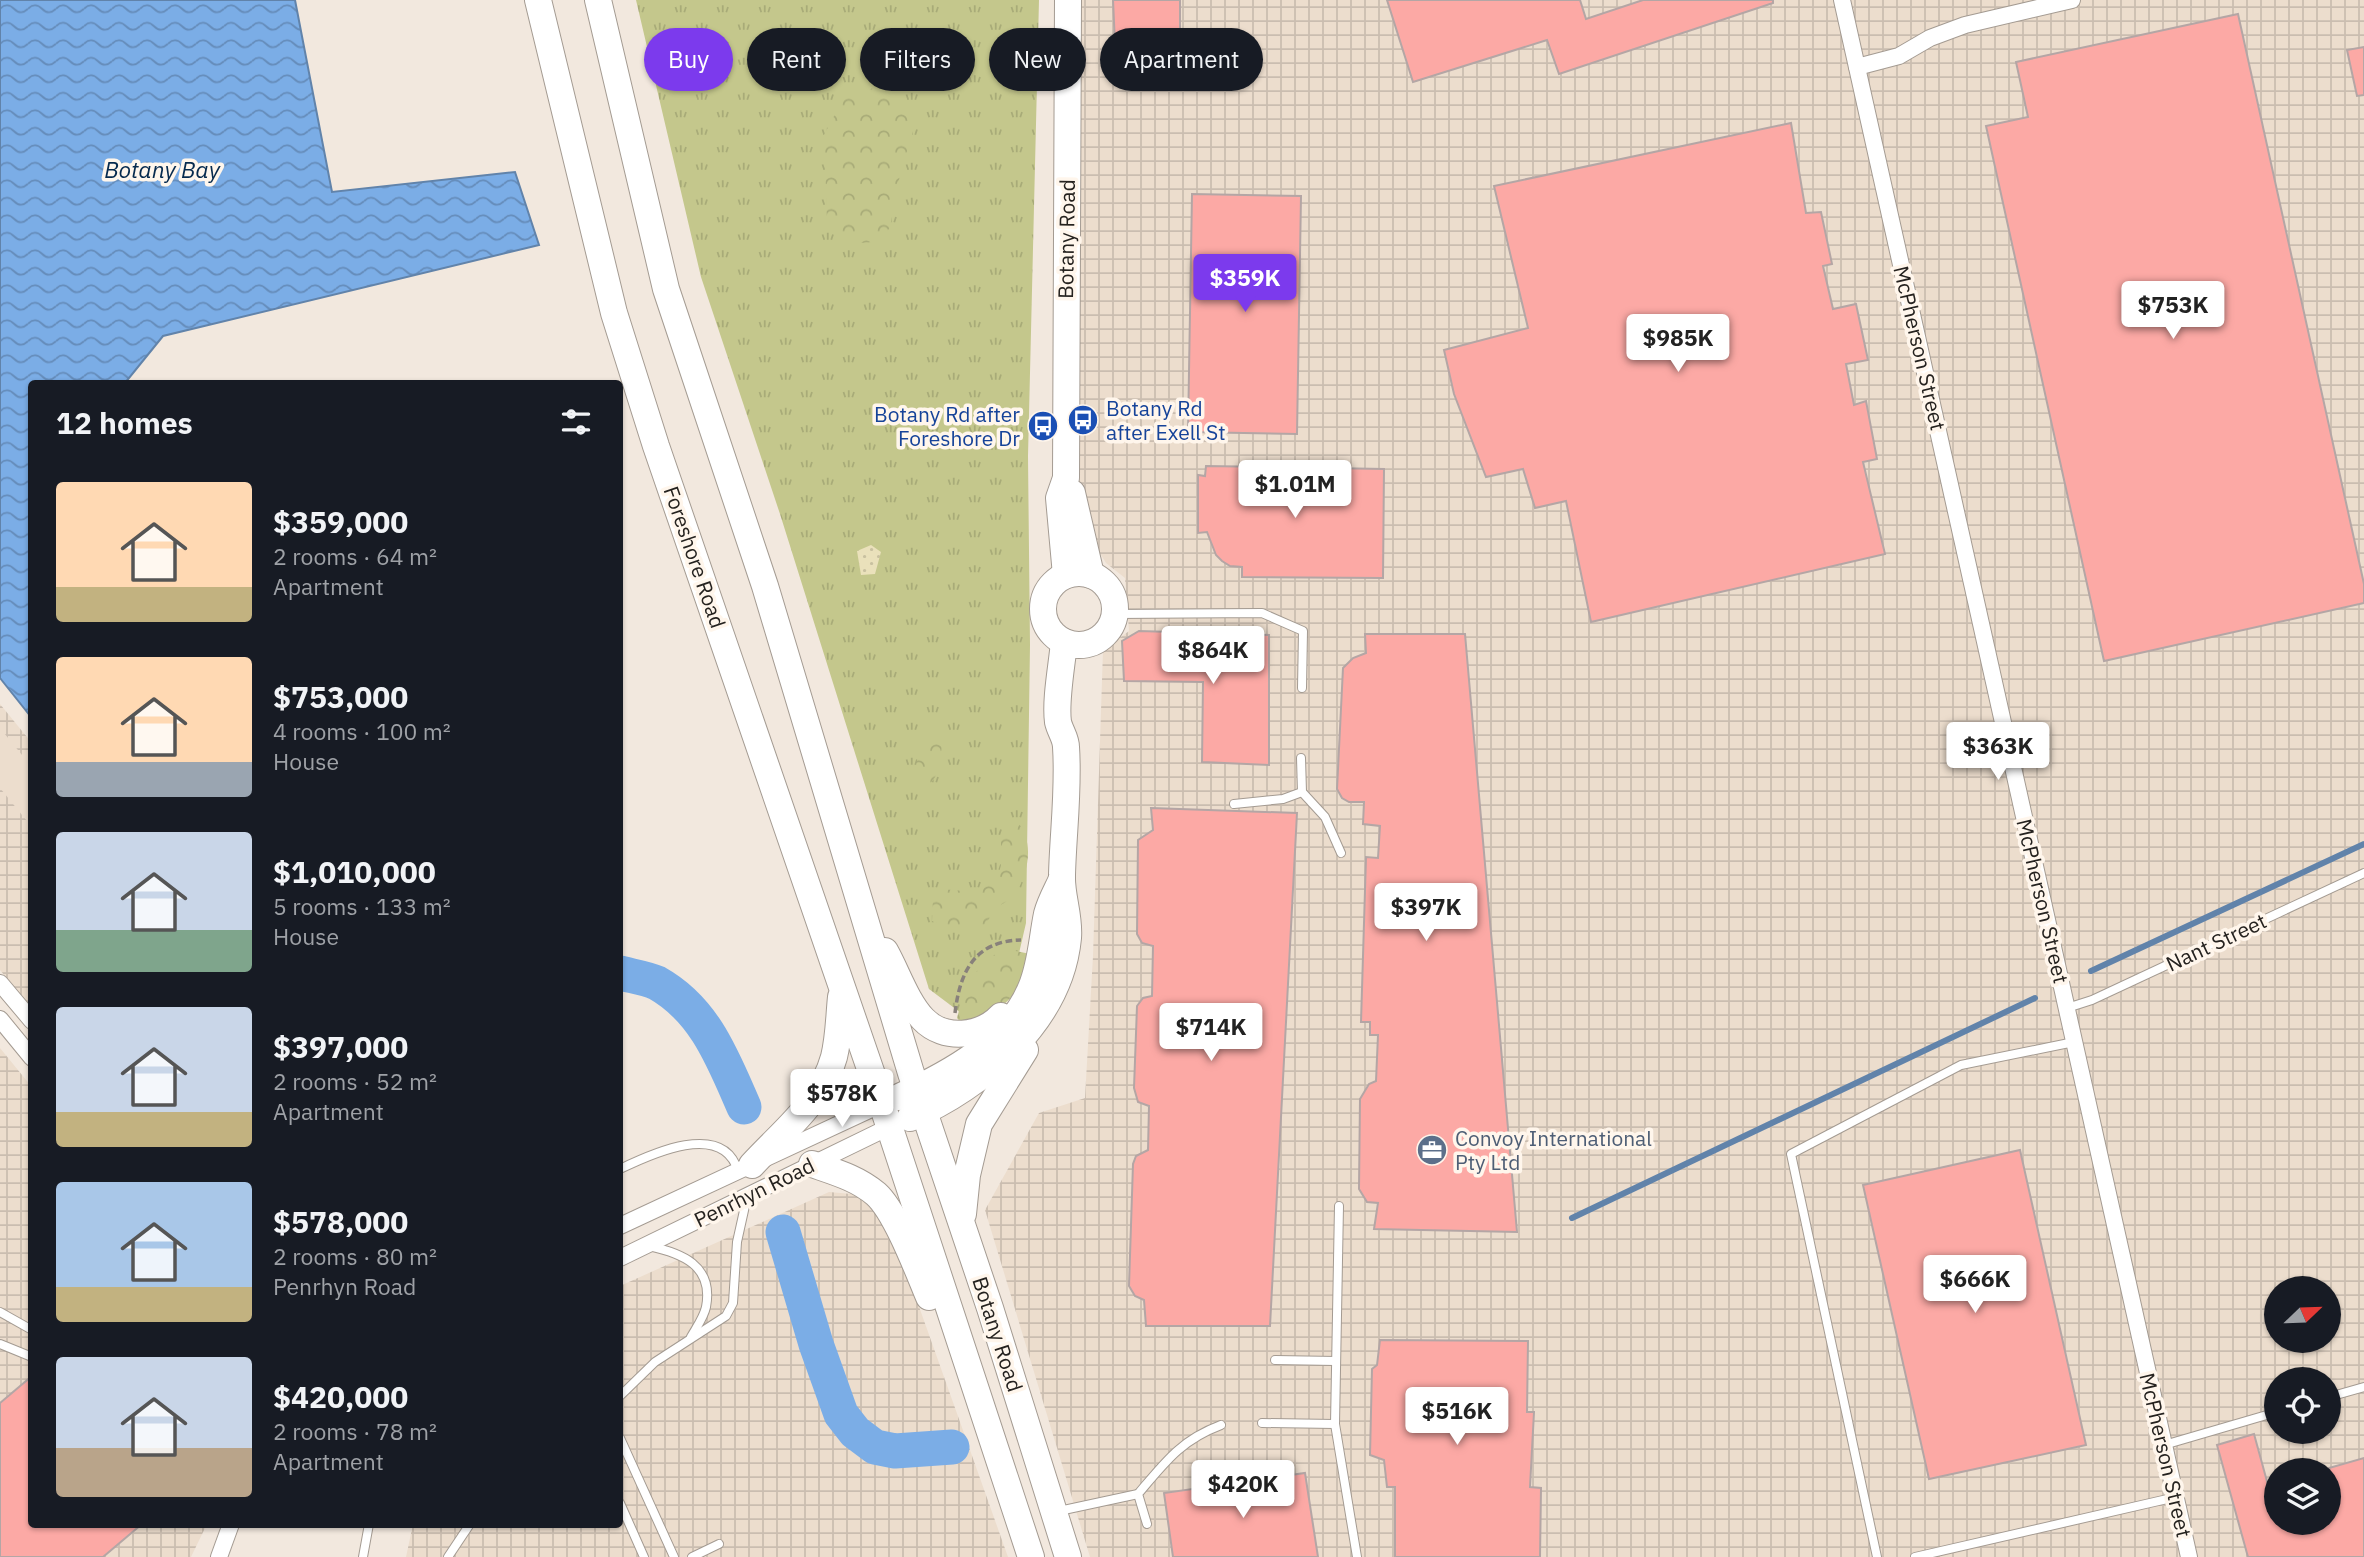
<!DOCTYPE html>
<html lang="en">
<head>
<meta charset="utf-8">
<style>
  body { margin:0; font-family:"IBM Plex Sans",sans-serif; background:#20242c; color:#f1f3f6; height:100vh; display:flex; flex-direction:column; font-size:26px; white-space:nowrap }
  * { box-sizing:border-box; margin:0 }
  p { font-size:23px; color:#9ea1a6 }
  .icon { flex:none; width:38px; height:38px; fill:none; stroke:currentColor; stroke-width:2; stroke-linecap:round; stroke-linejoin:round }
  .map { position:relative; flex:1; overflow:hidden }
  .drawer { position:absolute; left:28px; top:380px; width:595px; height:1148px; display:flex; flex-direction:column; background:#171b24; border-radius:7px; box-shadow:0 2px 5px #0004 }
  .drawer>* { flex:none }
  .hud { position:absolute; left:644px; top:28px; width:665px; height:63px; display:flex; gap:14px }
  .needle { width:46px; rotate:67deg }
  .controls { position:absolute; left:2264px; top:1276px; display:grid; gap:14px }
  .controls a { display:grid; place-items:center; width:77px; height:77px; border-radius:50%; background:#171b24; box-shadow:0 2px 5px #0004; font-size:35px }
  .price { position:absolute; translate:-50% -60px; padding:0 16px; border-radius:7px; background:#fff; color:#222; font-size:23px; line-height:46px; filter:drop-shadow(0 2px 4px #0008) }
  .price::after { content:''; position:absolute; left:50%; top:42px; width:21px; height:16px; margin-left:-10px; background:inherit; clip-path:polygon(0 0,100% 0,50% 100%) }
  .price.active { background:#7c3aed; color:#fff }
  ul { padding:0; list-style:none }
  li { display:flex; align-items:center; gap:21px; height:175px; padding:0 28px }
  li span { display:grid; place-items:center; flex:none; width:196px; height:140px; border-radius:7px; color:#555 }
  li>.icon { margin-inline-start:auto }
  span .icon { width:84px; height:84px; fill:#fffc; stroke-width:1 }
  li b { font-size:30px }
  h2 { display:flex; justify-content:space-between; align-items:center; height:84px; padding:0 28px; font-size:30px }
  .tag { padding:0 24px; border-radius:32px; background:#171b24; box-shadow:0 2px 5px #0004; font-size:24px; line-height:63px }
  .tag.active { background:#7c3aed; color:#fff }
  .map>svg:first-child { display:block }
  .industrial { fill:url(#industrial-grid); fill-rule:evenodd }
  .built { fill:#ecddcd }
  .grass { fill:url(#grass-tufts) }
  .forest { fill:url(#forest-crowns) }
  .sand { fill:url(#sand-dots) }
  .water { fill:url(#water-waves); stroke:#6183aa; stroke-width:2 }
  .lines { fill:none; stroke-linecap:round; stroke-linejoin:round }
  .stream { stroke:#6183aa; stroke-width:6 }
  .river { stroke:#7bade6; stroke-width:35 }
  .building { fill:#fca9a5; stroke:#b4a6a5; stroke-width:2 }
  .service-casing { stroke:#a49b92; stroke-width:10 }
  .minor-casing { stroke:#a49b92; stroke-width:18 }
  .primary-casing { stroke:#a49b92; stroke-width:28 }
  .path { stroke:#88817b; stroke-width:3.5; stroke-dasharray:7 3.5; stroke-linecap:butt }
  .service { stroke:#fff; stroke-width:8 }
  .minor { stroke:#fff; stroke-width:16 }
  .primary { stroke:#fff; stroke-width:26 }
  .labels { text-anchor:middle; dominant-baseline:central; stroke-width:7; stroke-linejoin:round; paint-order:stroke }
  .street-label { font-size:21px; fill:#25221f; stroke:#fff6ec }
  .transit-label { font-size:21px; fill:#164399; stroke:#fff6ec; text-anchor:start }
  .service-label { font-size:21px; fill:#4e5e75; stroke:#fff6ec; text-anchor:start }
  .water-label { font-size:23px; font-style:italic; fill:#062a4e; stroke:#fff6ec }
</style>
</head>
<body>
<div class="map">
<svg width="2364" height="1557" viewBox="0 0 2364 1557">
  <defs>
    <pattern id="industrial-grid" width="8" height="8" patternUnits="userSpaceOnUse" patternTransform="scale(1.75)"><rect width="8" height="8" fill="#ecddcd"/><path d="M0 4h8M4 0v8" fill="none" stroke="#cabdb0"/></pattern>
    <pattern id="grass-tufts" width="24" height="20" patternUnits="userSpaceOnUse" patternTransform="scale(1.75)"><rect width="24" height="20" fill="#c4c78c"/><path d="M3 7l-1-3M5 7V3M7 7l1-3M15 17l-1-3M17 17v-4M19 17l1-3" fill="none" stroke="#a8ab78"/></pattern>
    <pattern id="forest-crowns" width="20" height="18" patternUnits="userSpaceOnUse" patternTransform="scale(1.75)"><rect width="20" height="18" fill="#c4c78c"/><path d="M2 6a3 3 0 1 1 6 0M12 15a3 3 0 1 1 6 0" fill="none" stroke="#a8ab78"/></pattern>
    <pattern id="sand-dots" width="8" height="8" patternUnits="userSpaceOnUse" patternTransform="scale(1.75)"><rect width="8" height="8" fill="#eae1bb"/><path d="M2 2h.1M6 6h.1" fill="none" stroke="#c9c1a0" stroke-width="1.8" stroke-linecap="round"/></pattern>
    <pattern id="water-waves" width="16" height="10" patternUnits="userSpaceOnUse" patternTransform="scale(1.75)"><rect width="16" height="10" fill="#7bade6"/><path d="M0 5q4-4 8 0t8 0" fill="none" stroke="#658cba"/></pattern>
  </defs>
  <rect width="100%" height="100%" fill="#f2e8de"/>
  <!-- industrial -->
  <g class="industrial">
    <path d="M1068,0H2364V1557H1090L985,1210L1039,1113L1085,1098L1093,956L1103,650L1129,631L1125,578L1106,563L1093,542L1067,472ZM2277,1288H2329V1340H2277ZM2277,1379H2329V1432H2277ZM2277,1470H2329V1522H2277Z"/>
    <polygon points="0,704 31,742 31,1008 0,970"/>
    <polygon points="0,1048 31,1086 32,1524 207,1524 191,1557 0,1557"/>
    <polygon points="829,1192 852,1194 871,1203 895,1239 1008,1557 406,1557 413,1524 620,1524 620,1286"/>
  </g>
  <!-- built -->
  <polygon class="built" points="0,728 31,766 31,826 0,788"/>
  <!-- grass -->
  <polygon class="grass" points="636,0 1039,0 1028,456 1030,645 1026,923 1017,962 961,1013 929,989 780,514 701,277"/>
  <!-- forest -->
  <g class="forest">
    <path d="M876,87L907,102L916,121L900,175L890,227L883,238C858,249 845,240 827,222L824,135L843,99Z"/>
    <path d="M936,725L941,729C943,744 942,792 919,784C912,766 920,737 936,725Z"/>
    <path d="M1014,819C1035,836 1030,872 1015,894C1010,901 1000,904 994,910C991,914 989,921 985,924C972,934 945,927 932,921L933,898L943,889C963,892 993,893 1000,869C1006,850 992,839 1014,819Z"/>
    <path d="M1006,949L1030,954C1019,1000 1005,1008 964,1026L957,1018C965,987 976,961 1006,949Z"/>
  </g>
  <!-- sand -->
  <polygon class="sand" points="871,545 881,552 875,574 861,575 857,551"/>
  <!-- water -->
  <polygon class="water" points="0,0 295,0 332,192 515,172 539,245 163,336 125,383 32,383 31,717 0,678"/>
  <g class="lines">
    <!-- stream -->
    <g class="stream">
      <polyline points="2091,971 2364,844"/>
      <polyline points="1572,1218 2035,998"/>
    </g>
    <!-- river -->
    <g class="river">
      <path d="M620,973C631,976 646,978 657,983C705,1010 723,1059 744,1107"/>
      <polyline points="783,1232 816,1344 841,1414 855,1432 875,1447 895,1451 952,1447"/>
    </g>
  </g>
  <!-- building -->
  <g class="building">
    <polygon points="1113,0 1180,0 1180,45 1115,44"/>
    <polygon points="1387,0 1580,0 1586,19 1643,0 1773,0 1773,3 1559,74 1547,40 1413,82"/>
    <polygon points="2238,14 2364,584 2364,603 2104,661 1986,126 2028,117 2016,62"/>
    <polygon points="2364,47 2364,95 2357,96 2347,50"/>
    <polygon points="1791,123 1806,213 1821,212 1832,264 1823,266 1833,309 1856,304 1868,360 1846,364 1854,405 1866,401 1877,459 1863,462 1885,554 1591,622 1566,501 1535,508 1523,469 1486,477 1454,394 1444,350 1528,328 1494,186"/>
    <polygon points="1192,194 1301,196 1297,434 1188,432"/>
    <polygon points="1206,466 1384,469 1383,578 1242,577 1242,567 1230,566 1222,561 1216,555 1207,532 1198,533 1198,475 1205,476"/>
    <polygon points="1139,631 1269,635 1269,765 1202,762 1203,682 1124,681 1122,641"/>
    <polygon points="1365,634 1465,634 1517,1232 1374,1229 1378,1203 1367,1202 1359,1189 1360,1099 1369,1084 1376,1081 1378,1035 1370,1035 1370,1022 1361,1022 1366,857 1378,858 1380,826 1363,824 1364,802 1349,802 1342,798 1337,789 1343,668 1353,658 1366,653"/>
    <polygon points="1151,808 1297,813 1270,1326 1146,1326 1144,1300 1135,1296 1129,1286 1133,1164 1136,1156 1148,1150 1149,1106 1138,1102 1134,1088 1137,1006 1143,998 1152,996 1153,946 1142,943 1137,934 1138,840 1153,830"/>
    <polygon points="2020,1150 2086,1445 1929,1479 1863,1185"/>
    <polygon points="1380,1340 1528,1341 1527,1412 1534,1412 1530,1487 1541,1488 1540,1557 1395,1557 1395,1487 1387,1487 1384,1460 1370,1455 1372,1369 1377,1365"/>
    <polygon points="32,1376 32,1524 142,1524 103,1557 0,1557 0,1403"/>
    <polygon points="2254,1434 2268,1485 2277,1483 2277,1522 2329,1522 2329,1468 2364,1458 2364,1557 2248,1557 2217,1445"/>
    <polygon points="1305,1473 1318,1557 1173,1557 1164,1493"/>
  </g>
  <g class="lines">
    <!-- service casing -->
    <g class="service-casing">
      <g id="service">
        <polyline points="1115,614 1262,613 1303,631 1302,688"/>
        <polyline points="1301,758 1302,792 1325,817 1341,853"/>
        <polyline points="1234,804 1283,799 1302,792"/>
        <polyline points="2067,1008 2092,1000 2364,873"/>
        <path d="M620,1169C651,1154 723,1120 738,1171"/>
        <polyline points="1339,1206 1335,1424 1357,1557"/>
        <path d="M649,1246C681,1253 714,1265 706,1307C704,1317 696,1328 691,1337"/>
        <polyline points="0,1312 32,1330"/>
        <polyline points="0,1344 32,1357"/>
        <polyline points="1275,1360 1336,1361"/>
        <polyline points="620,1396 655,1362 726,1316 733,1303 737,1242 747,1197"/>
        <polyline points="2329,1397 2364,1387"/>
        <polyline points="1262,1423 1335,1424"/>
        <polyline points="620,1438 674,1557"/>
        <polyline points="2164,1445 2277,1412"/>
        <polyline points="620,1503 644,1557"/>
        <polyline points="1059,1511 1138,1494"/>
        <path d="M1147,1524L1138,1494C1165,1462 1181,1440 1221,1425"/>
        <polyline points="363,1557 369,1524"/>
        <polyline points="448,1557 470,1524"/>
        <polyline points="692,1557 719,1544"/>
        <polyline points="1877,1557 1791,1154 1961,1065 2074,1042"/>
        <polyline points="1915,1557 2176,1497"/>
      </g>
    </g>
    <!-- minor casing -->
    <g class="minor-casing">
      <g id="minor">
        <polyline points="1842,0 2189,1557"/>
        <polyline points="1857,67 1899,56 1930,38 1965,25 2072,0"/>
        <polyline points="0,983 32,1021"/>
        <polyline points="0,1019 32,1058"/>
        <polyline points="620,1226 882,1104"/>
        <polyline points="620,1258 889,1127"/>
        <polyline points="219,1557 231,1524"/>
      </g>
    </g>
    <!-- primary casing -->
    <g class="primary-casing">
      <g id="primary">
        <polyline points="538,0 614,313 656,446 877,1089 1031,1557"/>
        <polyline points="598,0 666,289 765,586 911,1073 990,1308 1068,1557"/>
        <polyline points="1072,493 1091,575"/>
        <circle cx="1079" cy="609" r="36"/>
        <polyline points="1066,575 1059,498 1066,478 1068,0"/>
        <path d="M885,951C897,972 906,1001 923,1019C944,1041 981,1037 1001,1016"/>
        <path d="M899,1097C949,1074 1009,1042 1031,988C1041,965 1042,938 1047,914C1050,902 1057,890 1062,879"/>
        <path d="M910,1118C982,1086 1060,1022 1068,938C1070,916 1061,896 1062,875C1063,833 1069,790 1066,747C1066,738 1060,731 1058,722C1055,700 1062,665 1064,642"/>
        <path d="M812,1164C835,1172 857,1178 876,1194C896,1212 918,1271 929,1297"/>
        <path d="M752,1165C782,1132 822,1102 834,1057C839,1037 839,1016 841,997"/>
        <polyline points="963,1214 967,1175 979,1124 1025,1050"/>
      </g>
    </g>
    <!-- path -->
    <path class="path" d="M955,1013C960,971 975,941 1021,940"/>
    <!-- service -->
    <use href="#service" class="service"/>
    <!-- minor -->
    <use href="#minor" class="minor"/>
    <!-- primary -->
    <use href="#primary" class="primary"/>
  </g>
  <!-- icons -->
  <defs>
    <g id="bus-disc" transform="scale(1.575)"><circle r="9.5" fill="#1a4fb4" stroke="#fff6ec"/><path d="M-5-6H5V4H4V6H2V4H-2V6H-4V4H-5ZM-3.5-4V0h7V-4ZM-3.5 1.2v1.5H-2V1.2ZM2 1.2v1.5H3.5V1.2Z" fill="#fff"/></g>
    <g id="office-disc" transform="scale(1.575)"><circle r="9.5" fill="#5c6f8a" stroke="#fff6ec"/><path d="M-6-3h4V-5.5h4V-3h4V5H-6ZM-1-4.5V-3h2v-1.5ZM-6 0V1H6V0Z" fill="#fff"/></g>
  </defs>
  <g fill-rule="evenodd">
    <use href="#bus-disc" x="1083" y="420"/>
    <use href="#bus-disc" x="1043" y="426"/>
    <use href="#office-disc" x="1432" y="1150"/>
  </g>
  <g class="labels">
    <!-- street labels -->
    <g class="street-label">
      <text transform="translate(1066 239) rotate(-89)">Botany Road</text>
      <text transform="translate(1920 348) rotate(77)">McPherson Street</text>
      <text transform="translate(695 557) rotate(71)">Foreshore Road</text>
      <text transform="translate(2043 901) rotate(77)">McPherson Street</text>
      <text transform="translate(2216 942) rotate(-25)">Nant Street</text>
      <text transform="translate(754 1192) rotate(-26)">Penrhyn Road</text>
      <text transform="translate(998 1334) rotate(72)">Botany Road</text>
      <text transform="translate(2166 1455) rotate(77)">McPherson Street</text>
    </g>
    <!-- transit labels -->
    <g class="transit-label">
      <text x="1106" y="408">Botany Rd<tspan x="1106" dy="24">after Exell St</tspan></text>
      <text x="1020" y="414" text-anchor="end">Botany Rd after<tspan x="1020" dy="24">Foreshore Dr</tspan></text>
    </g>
    <!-- service labels -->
    <g class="service-label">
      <text x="1455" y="1138">Convoy International<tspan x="1455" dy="24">Pty Ltd</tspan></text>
    </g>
    <!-- water labels -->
    <g class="water-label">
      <text x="162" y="169">Botany Bay</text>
    </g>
  </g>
</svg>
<div class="controls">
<a><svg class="needle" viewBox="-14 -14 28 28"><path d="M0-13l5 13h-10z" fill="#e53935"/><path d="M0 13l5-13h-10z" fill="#9ea1a6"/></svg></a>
<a><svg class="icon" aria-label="locate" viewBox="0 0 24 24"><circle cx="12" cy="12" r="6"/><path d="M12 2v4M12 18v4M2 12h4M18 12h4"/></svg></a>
<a><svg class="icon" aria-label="layers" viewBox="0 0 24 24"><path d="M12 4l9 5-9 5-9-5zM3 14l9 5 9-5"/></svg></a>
</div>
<b class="price active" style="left:1245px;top:314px">$359K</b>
<b class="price" style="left:2173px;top:341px">$753K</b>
<b class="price" style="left:1678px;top:374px">$985K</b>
<b class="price" style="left:1295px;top:520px">$1.01M</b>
<b class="price" style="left:1213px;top:686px">$864K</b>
<b class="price" style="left:1998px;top:782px">$363K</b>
<b class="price" style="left:1426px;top:943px">$397K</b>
<b class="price" style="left:1211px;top:1063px">$714K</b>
<b class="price" style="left:842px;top:1129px">$578K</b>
<b class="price" style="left:1975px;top:1315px">$666K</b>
<b class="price" style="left:1457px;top:1447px">$516K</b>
<b class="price" style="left:1243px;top:1520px">$420K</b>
<div class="hud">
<a class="tag active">Buy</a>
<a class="tag">Rent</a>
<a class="tag">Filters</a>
<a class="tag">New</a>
<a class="tag">Apartment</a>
</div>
<section class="drawer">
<h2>12 homes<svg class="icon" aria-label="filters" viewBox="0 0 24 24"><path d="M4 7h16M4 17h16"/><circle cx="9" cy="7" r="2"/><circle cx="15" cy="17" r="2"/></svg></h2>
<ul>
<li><span style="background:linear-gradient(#ffd9b3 75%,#c2b280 0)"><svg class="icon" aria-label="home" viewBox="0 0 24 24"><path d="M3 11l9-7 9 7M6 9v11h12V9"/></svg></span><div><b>$359,000</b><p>2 rooms · 64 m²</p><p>Apartment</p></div></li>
<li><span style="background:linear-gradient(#ffd9b3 75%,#9aa5b1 0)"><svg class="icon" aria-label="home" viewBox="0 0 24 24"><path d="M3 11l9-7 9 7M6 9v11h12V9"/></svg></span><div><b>$753,000</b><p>4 rooms · 100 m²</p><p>House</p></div></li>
<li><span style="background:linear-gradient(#c9d6e8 70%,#7fa58c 0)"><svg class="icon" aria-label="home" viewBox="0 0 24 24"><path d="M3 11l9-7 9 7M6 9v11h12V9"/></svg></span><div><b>$1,010,000</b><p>5 rooms · 133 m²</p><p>House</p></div></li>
<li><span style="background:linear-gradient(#c9d6e8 75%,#c2b280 0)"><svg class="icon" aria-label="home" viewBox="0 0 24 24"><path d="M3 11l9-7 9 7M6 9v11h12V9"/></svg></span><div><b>$397,000</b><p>2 rooms · 52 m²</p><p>Apartment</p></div></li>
<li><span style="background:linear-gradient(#a9c7e8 75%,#c2b280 0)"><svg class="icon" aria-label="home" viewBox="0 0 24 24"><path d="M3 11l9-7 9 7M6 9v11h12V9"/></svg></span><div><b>$578,000</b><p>2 rooms · 80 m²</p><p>Penrhyn Road</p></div></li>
<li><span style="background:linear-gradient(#c9d6e8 65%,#b9a48a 0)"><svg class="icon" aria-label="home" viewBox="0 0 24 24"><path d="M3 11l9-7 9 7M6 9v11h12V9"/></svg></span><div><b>$420,000</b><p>2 rooms · 78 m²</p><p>Apartment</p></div></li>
</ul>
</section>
</div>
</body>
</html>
